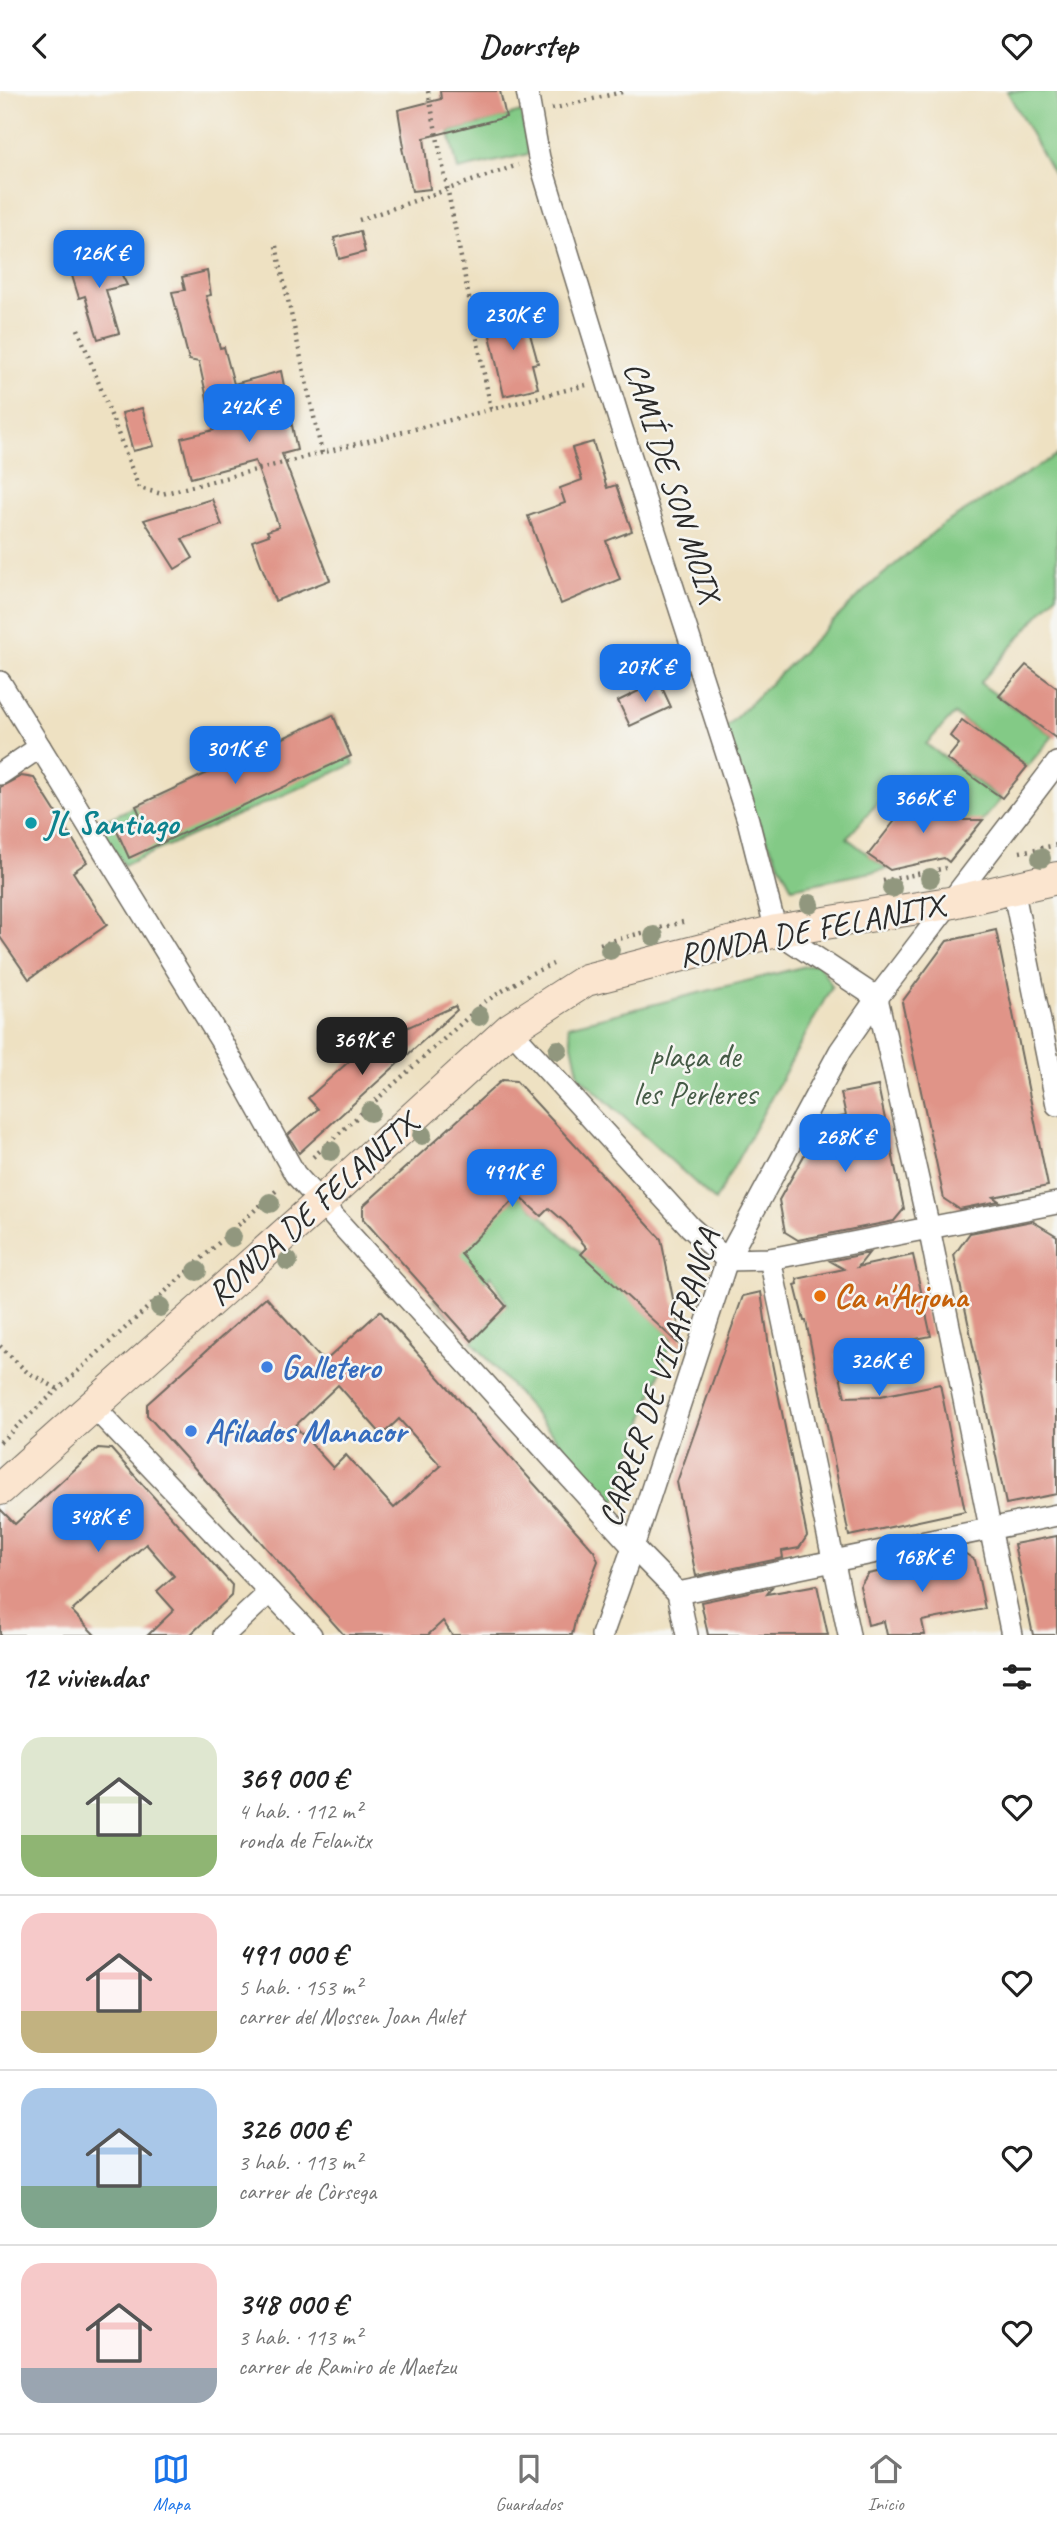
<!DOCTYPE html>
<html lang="es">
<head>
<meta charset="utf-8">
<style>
  body { margin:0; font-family:Caveat,sans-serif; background:#f2f2f2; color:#222; height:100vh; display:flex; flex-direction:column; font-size:26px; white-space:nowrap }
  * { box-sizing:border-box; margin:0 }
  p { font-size:23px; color:#767676 }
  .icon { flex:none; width:38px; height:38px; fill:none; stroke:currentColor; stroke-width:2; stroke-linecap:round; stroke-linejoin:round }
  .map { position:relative; height:1544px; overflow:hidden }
  .sheet { display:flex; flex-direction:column; background:#fff; flex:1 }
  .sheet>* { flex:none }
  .price { position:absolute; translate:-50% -60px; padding:0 16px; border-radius:14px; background:#1a73e8; color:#fff; font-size:23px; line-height:46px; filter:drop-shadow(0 2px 4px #0008) }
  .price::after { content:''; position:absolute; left:50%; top:42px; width:21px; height:16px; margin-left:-10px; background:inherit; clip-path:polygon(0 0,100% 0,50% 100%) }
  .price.active { background:#222; color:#fff }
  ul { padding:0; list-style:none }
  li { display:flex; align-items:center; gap:21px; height:175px; padding:0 21px }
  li+li { border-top:2px solid #e0e0e0 }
  li span { display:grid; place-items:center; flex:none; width:196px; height:140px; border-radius:21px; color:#555 }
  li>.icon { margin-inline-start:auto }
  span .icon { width:84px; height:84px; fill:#fffc; stroke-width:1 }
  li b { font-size:30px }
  h2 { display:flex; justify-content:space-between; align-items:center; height:84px; padding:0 21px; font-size:30px }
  header { display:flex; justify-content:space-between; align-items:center; height:91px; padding:0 21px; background:#fff; font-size:32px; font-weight:700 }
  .dock { display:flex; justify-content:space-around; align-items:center; height:98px; border-top:2px solid #e0e0e0; background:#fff; font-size:19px; color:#767676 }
  .dock a { display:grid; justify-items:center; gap:4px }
  .dock .active { color:#1a73e8 }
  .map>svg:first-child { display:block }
  .green { fill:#83ca86; stroke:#577a58; stroke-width:2 }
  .building { fill:#e09488; fill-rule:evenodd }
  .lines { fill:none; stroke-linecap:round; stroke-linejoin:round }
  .minor-casing { stroke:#6f6b60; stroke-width:24 }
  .secondary-casing { stroke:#6f6b60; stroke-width:34 }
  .path { stroke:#6f6b60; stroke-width:4.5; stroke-dasharray:2 5; stroke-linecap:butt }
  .minor { stroke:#fff; stroke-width:21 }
  .secondary { stroke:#fbe5cf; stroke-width:32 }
  .tree { fill:#91977e }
  .culture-dot { fill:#0f9aa8; stroke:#f6f6f2; stroke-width:2.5 }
  .food-dot { fill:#e8710a; stroke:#f6f6f2; stroke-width:2.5 }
  .shop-dot { fill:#3f7fe0; stroke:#f6f6f2; stroke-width:2.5 }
  .labels { text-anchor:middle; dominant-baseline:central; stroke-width:5; stroke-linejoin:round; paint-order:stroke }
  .street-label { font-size:33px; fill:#2b2b2b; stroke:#f6f6f2 }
  .culture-label { font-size:33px; font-weight:bold; fill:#0d838f; stroke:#f6f6f2; text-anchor:start }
  .park-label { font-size:33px; fill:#455b46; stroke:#f6f6f2 }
  .food-label { font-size:33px; font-weight:bold; fill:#c56008; stroke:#f6f6f2; text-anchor:start }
  .shop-label { font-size:33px; font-weight:bold; fill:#366cbe; stroke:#f6f6f2; text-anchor:start }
</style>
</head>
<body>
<header><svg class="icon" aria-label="back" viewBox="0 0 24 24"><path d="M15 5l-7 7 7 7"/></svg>Doorstep<svg class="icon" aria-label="heart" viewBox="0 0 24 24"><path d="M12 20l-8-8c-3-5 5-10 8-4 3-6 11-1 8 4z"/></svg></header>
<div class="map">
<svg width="1057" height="1544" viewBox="0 0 1057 1544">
  <rect width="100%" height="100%" fill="#f6f6f2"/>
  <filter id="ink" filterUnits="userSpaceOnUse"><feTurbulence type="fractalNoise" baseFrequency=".0143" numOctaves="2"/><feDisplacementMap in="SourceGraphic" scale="14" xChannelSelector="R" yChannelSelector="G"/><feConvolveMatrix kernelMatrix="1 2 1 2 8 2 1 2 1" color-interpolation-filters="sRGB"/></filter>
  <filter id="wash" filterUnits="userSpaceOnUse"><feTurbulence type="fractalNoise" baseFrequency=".00686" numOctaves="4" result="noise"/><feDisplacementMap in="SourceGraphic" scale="28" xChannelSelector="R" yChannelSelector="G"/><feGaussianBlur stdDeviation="1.57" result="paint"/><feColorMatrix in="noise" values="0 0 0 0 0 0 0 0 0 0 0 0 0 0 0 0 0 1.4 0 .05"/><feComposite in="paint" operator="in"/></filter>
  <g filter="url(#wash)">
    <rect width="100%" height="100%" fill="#eee1c2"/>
    <!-- green -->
    <g class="green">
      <polygon points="1007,0 1057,0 1057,90"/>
      <polygon points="521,21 529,63 458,79 449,41"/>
      <polygon points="1057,364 1057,503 980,592 1053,645 1027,676 954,623 926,653 1001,708 975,739 900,685 847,747 887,778 792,797 753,722 725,637 867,497 942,434"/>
      <polygon points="333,624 354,673 124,774 97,733"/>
      <polygon points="818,872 832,895 715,1110 579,985 568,935"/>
      <polygon points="518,1103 672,1246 614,1414 472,1250 507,1213 491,1184 450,1226 434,1209 454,1188 444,1178"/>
    </g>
    <g id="blocks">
      <!-- building -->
      <g class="building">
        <polygon points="440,0 500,0 506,26 424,47 430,98 412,100 402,57 404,56 398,19 441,8"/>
        <polygon points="360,140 365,161 339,168 334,147"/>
        <polygon points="109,159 127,194 106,199 119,242 98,248 85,205 79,207 69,175"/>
        <polygon points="207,180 211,204 206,205 220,257 224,256 234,293 281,280 297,359 282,363 330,489 275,510 252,450 269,444 267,440 279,436 255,370 191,387 181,347 214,339 199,271 189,269 172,201 185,199 182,186"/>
        <polygon points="523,218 538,272 532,273 538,297 504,305 486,227"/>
        <polygon points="142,317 154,355 133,360 122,322"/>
        <polygon points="593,351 607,397 616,394 632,440 606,450 620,488 561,513 528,425 565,412 560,397 582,389 572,357"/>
        <polygon points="212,408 222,434 182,448 193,467 175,478 144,429"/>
        <polygon points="1026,574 1057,597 1057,648 999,605"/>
        <polygon points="659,590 671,616 630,635 618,610"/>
        <polygon points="333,624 351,665 129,767 116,738 141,726 136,715"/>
        <polygon points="962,629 1027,676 1002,707 947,668 959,653 950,645"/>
        <polygon points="21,685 34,687 87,771 73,781 107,834 29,888 0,846 0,696"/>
        <polygon points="919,699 964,729 983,729 949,771 944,767 890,779 868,764"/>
        <polygon points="996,839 1048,1095 993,1106 999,1110 959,1118 944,1108 902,911 947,850"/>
        <polygon points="455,915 457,919 299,1062 288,1044 318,1018 308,1007 366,955"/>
        <polygon points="502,989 516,990 661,1148 683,1257 581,1163 587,1157 566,1132 549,1117 541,1125 518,1104 461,1163 506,1215 472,1250 363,1128 363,1115"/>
        <polygon points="878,995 904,1118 894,1130 798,1149 785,1141 779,1109 824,1029 846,1025 841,1002"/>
        <polygon points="1032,1130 1057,1145 1057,1403 1006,1413 954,1164 970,1142"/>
        <polygon points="869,1162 858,1176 913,1164 931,1245 835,1264 845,1306 881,1305 940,1293 965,1420 849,1445 806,1230 804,1230 795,1194 798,1193 797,1188 844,1178 830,1170"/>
        <polygon points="761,1201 770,1262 807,1445 799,1457 782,1460 783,1467 696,1485 677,1391 743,1205"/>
        <path d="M266,1206L324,1271L380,1220L594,1460L598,1470L576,1526L572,1544H452L443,1530L428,1544H344L147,1324V1313ZM338,1294L382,1344L399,1328L441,1375L394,1417L346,1364L333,1377L295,1335Z"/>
        <polygon points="98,1357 111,1358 232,1494 231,1505 190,1544 148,1544 174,1519 157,1500 174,1485 146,1453 72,1520 95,1544 0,1544 0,1418 15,1433"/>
        <polygon points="1057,1445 1057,1544 1033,1544 1014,1453"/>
        <polygon points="966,1463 975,1469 985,1518 922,1530 925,1544 887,1544 884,1530 868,1534 860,1495 868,1483"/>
        <polygon points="817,1494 828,1544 708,1544 701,1511 772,1496 767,1503"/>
      </g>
    </g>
  </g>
  <g filter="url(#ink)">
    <use href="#blocks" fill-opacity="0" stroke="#6f6b60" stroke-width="2"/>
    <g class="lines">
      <!-- minor casing -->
      <g class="minor-casing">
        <g id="minor">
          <polyline points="527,0 539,67 621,335 748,729 776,840 877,907"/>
          <polyline points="0,591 221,950 295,1083 633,1456 678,1502 1057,1424"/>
          <polyline points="0,683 40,656"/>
          <polyline points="1013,797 1057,1014"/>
          <polyline points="877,907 929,1137 1012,1544"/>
          <polyline points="510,938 690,1136 727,1169 770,1168 1057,1112"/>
          <polyline points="770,1168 849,1544"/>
          <polyline points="92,1314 311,1544"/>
          <polyline points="678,1502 687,1544"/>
          <polyline points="224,1544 270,1501"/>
          <polyline points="602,1544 633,1456 727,1169 840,960 877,907 1057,672"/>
        </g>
      </g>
      <!-- secondary casing -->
      <g class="secondary-casing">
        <polyline id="secondary" points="0,1398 320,1112 510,938 586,889 776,840 949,812 1057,787"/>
      </g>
      <!-- path -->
      <g class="path">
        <polyline points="428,0 491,318"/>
        <polyline points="552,18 626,0"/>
        <polyline points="359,129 518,74"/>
        <polyline points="276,155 322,362"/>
        <polyline points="78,238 139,397 162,403 586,294"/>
        <polyline points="1020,761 1057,754"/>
        <polyline points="883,790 946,777"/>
        <polyline points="600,853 683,831"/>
        <polyline points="313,1066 486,910 530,883 553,873"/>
        <polyline points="0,1255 27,1281 58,1298"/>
        <polyline points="0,1351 278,1098"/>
      </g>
      <!-- minor -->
      <use href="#minor" class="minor"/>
      <!-- secondary -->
      <use href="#secondary" class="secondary"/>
    </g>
    <!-- trees -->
    <g class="tree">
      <circle cx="1041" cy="767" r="10"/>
      <circle cx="930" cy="787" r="10"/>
      <circle cx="892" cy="797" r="10"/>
      <circle cx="810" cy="813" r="10"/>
      <circle cx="654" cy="845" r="10"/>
      <circle cx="610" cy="859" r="10"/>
      <circle cx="479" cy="925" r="10"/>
      <circle cx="558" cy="959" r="10"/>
      <circle cx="370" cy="1021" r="10"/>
      <circle cx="422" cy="1044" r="10"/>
      <circle cx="331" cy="1060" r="10"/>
      <circle cx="270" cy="1112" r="10"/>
      <circle cx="232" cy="1146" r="10"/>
      <circle cx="288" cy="1170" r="10"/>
      <circle cx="197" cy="1180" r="10"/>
      <circle cx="160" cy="1216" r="10"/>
    </g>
  </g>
  <!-- markers -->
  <circle class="culture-dot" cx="31" cy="732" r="7"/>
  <circle class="food-dot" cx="820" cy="1205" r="7"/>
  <g class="shop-dot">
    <circle cx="267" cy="1276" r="7"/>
    <circle cx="191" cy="1340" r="7"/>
  </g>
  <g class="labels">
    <!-- street labels -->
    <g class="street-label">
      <text transform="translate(673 391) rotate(72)">CAMÍ DE SON MOIX</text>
      <text transform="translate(811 839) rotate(-11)">RONDA DE FELANITX</text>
      <text transform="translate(312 1118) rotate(-42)">RONDA DE FELANITX</text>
      <text transform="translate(659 1287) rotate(-71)">CARRER DE VILAFRANCA</text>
    </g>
    <!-- culture labels -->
    <g class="culture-label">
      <text x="45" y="732">JL Santiago</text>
    </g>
    <!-- park labels -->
    <g class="park-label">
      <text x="695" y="965">plaça de<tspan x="695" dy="38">les Perleres</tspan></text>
    </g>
    <!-- food labels -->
    <g class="food-label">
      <text x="834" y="1205">Ca n'Arjona</text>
    </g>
    <!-- shop labels -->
    <g class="shop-label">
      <text x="281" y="1276">Galletero</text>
      <text x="205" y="1340">Afilados Manacor</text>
    </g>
  </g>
</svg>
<b class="price" style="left:99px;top:199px">126K €</b>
<b class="price" style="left:513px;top:261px">230K €</b>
<b class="price" style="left:249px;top:353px">242K €</b>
<b class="price" style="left:645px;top:613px">207K €</b>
<b class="price" style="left:235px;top:695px">301K €</b>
<b class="price" style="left:923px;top:744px">366K €</b>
<b class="price active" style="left:362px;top:986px">369K €</b>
<b class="price" style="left:845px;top:1083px">268K €</b>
<b class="price" style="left:512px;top:1118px">491K €</b>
<b class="price" style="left:879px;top:1307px">326K €</b>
<b class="price" style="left:98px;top:1463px">348K €</b>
<b class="price" style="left:922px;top:1503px">168K €</b>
</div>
<section class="sheet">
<h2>12 viviendas<svg class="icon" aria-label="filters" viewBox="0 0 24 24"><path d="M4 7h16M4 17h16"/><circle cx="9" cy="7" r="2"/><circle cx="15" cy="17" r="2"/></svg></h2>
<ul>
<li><span style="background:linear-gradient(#dfe7d0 70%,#8fb573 0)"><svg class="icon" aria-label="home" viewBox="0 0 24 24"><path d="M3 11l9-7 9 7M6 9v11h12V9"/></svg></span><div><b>369 000 €</b><p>4 hab. · 112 m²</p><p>ronda de Felanitx</p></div><svg class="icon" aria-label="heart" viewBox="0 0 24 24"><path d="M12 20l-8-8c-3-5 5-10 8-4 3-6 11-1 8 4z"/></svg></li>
<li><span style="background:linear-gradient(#f6c9c9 70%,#c2b280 0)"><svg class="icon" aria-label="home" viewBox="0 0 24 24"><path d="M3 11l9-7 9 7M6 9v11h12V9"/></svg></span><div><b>491 000 €</b><p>5 hab. · 153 m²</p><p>carrer del Mossen Joan Aulet</p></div><svg class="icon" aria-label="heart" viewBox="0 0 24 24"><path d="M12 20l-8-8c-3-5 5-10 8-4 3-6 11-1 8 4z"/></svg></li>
<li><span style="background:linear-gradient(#a9c7e8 70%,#7fa58c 0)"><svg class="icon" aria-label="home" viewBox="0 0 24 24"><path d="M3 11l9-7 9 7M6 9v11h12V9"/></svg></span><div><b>326 000 €</b><p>3 hab. · 113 m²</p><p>carrer de Còrsega</p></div><svg class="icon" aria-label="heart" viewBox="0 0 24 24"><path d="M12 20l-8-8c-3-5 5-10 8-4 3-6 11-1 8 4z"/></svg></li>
<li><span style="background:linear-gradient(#f6c9c9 75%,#9aa5b1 0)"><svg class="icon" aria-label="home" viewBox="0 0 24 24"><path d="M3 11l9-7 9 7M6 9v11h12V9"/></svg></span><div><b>348 000 €</b><p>3 hab. · 113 m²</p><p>carrer de Ramiro de Maetzu</p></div><svg class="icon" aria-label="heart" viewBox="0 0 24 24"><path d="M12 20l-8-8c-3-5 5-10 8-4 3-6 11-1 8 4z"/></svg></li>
</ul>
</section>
<nav class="dock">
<a class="active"><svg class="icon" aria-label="map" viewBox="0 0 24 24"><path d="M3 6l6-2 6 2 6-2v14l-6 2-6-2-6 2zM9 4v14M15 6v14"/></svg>Mapa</a>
<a><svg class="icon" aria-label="saved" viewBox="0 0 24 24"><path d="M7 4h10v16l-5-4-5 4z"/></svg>Guardados</a>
<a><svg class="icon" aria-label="home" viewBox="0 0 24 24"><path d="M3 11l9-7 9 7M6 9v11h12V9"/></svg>Inicio</a>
</nav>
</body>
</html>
